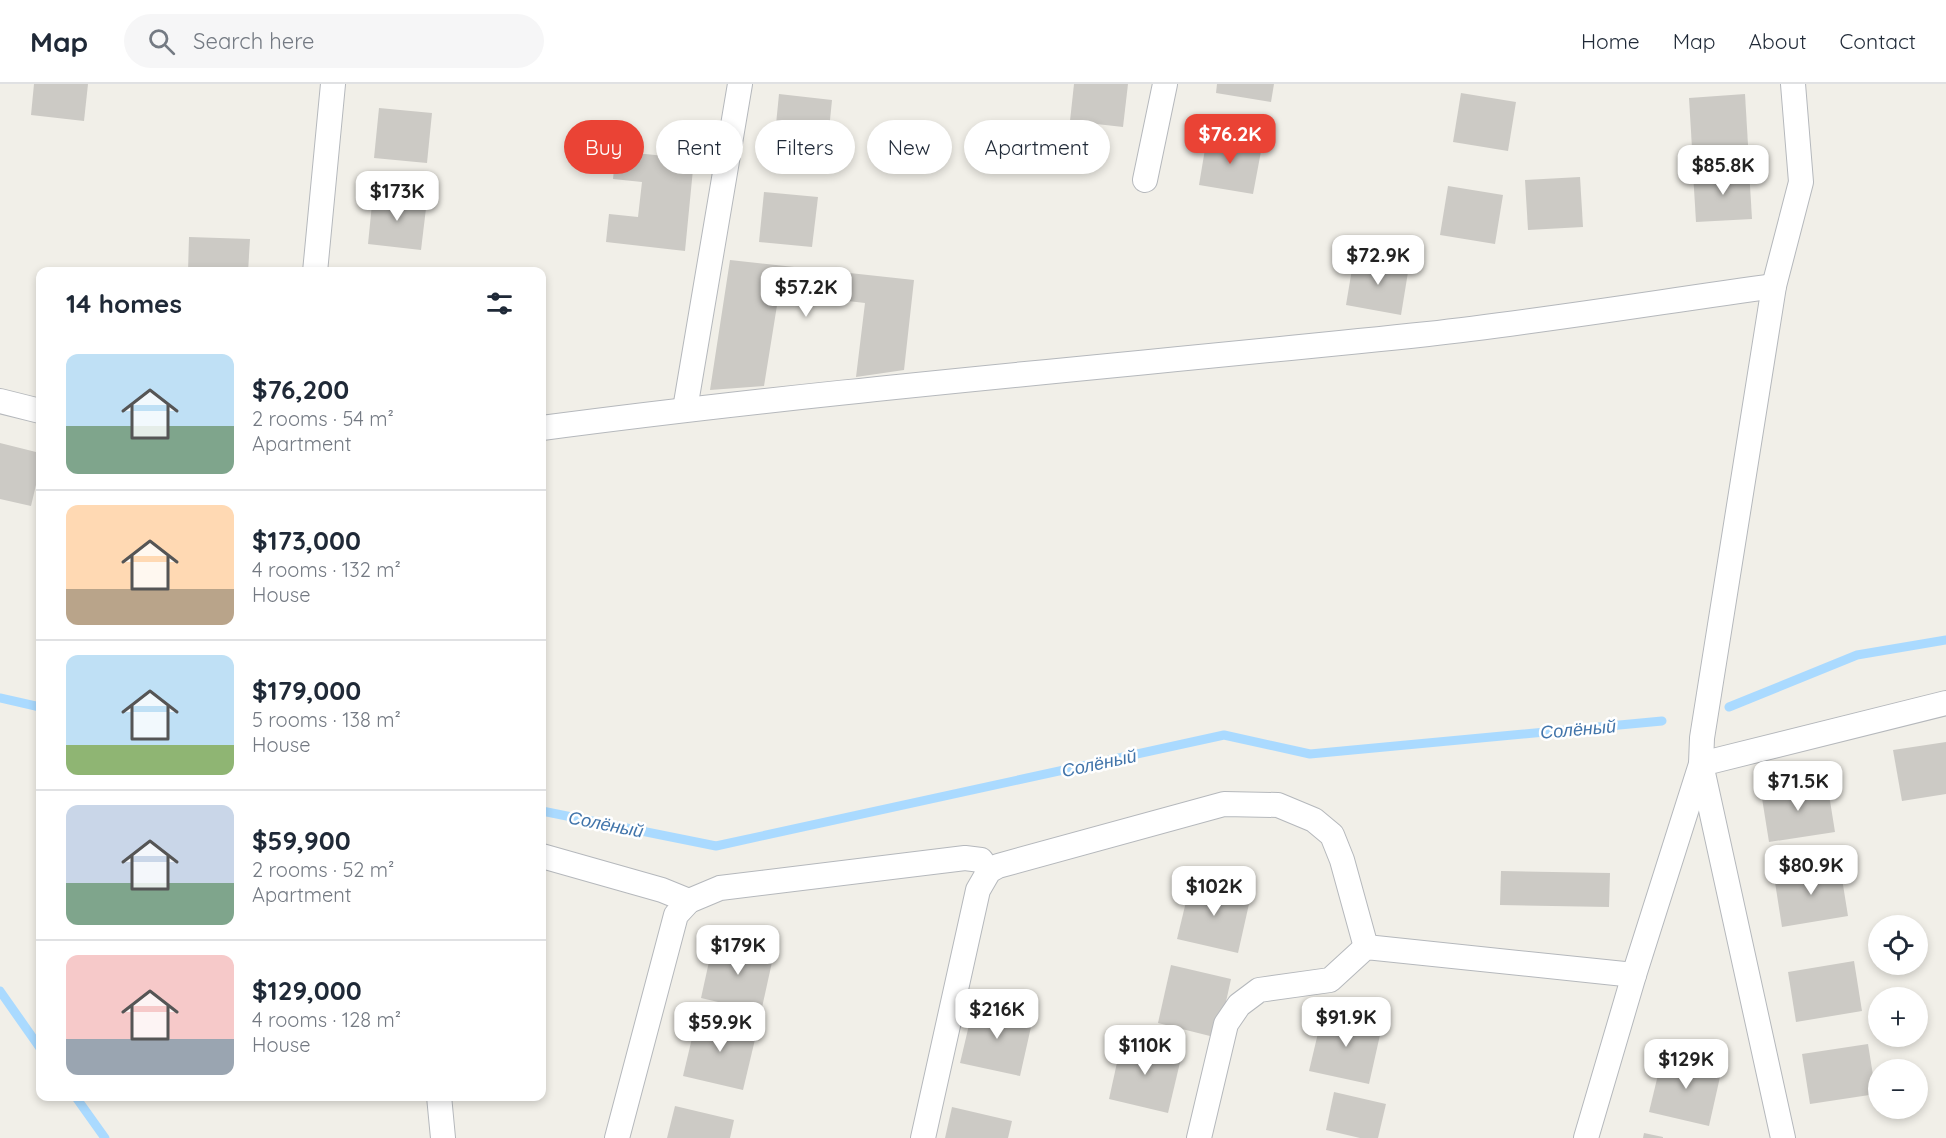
<!DOCTYPE html>
<html lang="en">
<head>
<meta charset="utf-8">
<style>
  body { margin:0; font-family:Quicksand,sans-serif; background:#f6f6f7; color:#1f2937; height:100vh; display:flex; flex-direction:column; font-size:22px; white-space:nowrap }
  * { box-sizing:border-box; margin:0 }
  p { font-size:20px; color:#747a83 }
  .icon { flex:none; width:33px; height:33px; fill:none; stroke:currentColor; stroke-width:2; stroke-linecap:round; stroke-linejoin:round }
  .map { position:relative; flex:1; overflow:hidden }
  .details { position:absolute; left:36px; top:183px; width:510px; height:834px; display:flex; flex-direction:column; background:#fff; border-radius:12px; box-shadow:0 3px 9px #0003 }
  .details>* { flex:none }
  .hud { position:absolute; left:564px; top:36px; width:570px; height:54px; display:flex; gap:12px }
  .controls { position:absolute; left:1868px; top:831px; display:grid; gap:12px }
  .controls a { display:grid; place-items:center; width:60px; height:60px; border-radius:50%; background:#fff; box-shadow:0 3px 9px #0003; font-size:30px }
  .price { position:absolute; translate:-50% -51px; padding:0 14px; border-radius:12px; background:#fff; color:#222; font-size:20px; line-height:39px; filter:drop-shadow(0 2px 3px #0008) }
  .price::after { content:''; position:absolute; left:50%; top:36px; width:18px; height:14px; margin-left:-9px; background:inherit; clip-path:polygon(0 0,100% 0,50% 100%) }
  .price.current { background:#ea4335; color:#fff }
  ul { padding:0; list-style:none }
  li { display:flex; align-items:center; gap:18px; height:150px; padding:0 30px }
  li+li { border-top:2px solid #e0e1e3 }
  li span { display:grid; place-items:center; flex:none; width:168px; height:120px; border-radius:12px; color:#555 }
  li>.icon { margin-inline-start:auto }
  span .icon { width:72px; height:72px; fill:#fffc; stroke-width:1 }
  li b { font-size:26px }
  h2 { display:flex; justify-content:space-between; align-items:center; height:72px; padding:0 30px; font-size:26px }
  .pill { padding:0 21px; border-radius:27px; background:#fff; box-shadow:0 3px 9px #0003; font-size:21px; line-height:54px }
  .pill.current { background:#ea4335; color:#fff }
  header { display:flex; align-items:center; gap:36px; box-sizing:border-box; height:84px; padding:0 30px; background:#fff; border-bottom:2px solid #e0e1e3 }
  header strong { font-size:28px }
  nav { display:flex; gap:33px; margin-inline-start:auto; font-size:21px }
  .search { width:420px; height:54px; background:#f6f6f7; display:flex; align-items:center; gap:15px; box-sizing:border-box; padding:0 21px; border-radius:33px; color:#747a83; font-size:22px }
  .map>svg:first-child { display:block }
  .lines { fill:none; stroke-linecap:round; stroke-linejoin:round }
  .stream { stroke:#aadaff; stroke-width:9 }
  .building { fill:#cccac5 }
  .minor-casing { stroke:#b5b8bc; stroke-width:26 }
  .minor { stroke:#fff; stroke-width:24 }
  .labels { text-anchor:middle; dominant-baseline:central; stroke-width:5; stroke-linejoin:round; paint-order:stroke }
  .water-label { font-size:18px; font-style:italic; fill:#4174aa; stroke:#fff }
</style>
</head>
<body>
<header>
<strong>Map</strong>
<div class="search"><svg class="icon" aria-label="search" viewBox="0 0 24 24"><circle cx="10" cy="10" r="6"/><path d="M15 15l6 6"/></svg>Search here</div>
<nav><a>Home</a><a>Map</a><a>About</a><a>Contact</a></nav>
</header>
<div class="map">
<svg width="1946" height="1054" viewBox="0 0 1946 1054">
  <rect width="100%" height="100%" fill="#f1efe8"/>
  <g class="lines">
    <!-- stream -->
    <g class="stream">
      <polyline points="0,614 40,623"/>
      <polyline points="1729,623 1857,571 1946,556"/>
      <polyline points="542,727 716,762 1224,651 1310,670 1662,637"/>
      <polyline points="0,907 40,964"/>
      <polyline points="75,1012 105,1054"/>
    </g>
  </g>
  <!-- building -->
  <g class="building">
    <polygon points="34,0 88,0 84,37 31,31"/>
    <polygon points="1074,0 1128,0 1123,43 1070,37"/>
    <polygon points="1217,0 1274,0 1271,18 1216,9"/>
    <polygon points="1461,9 1516,18 1508,67 1453,58"/>
    <polygon points="779,10 832,16 827,66 774,61"/>
    <polygon points="1745,10 1748,61 1692,64 1689,14"/>
    <polygon points="379,24 432,29 427,79 374,74"/>
    <polygon points="1207,53 1262,62 1253,110 1199,101"/>
    <polygon points="616,67 694,75 685,167 606,158 609,130 638,133 642,98 613,95"/>
    <polygon points="1749,85 1752,135 1696,138 1693,88"/>
    <polygon points="1580,93 1583,143 1528,146 1525,96"/>
    <polygon points="1448,102 1503,111 1495,160 1440,151"/>
    <polygon points="764,108 818,113 812,163 759,158"/>
    <polygon points="373,110 427,116 421,166 368,160"/>
    <polygon points="189,153 250,155 248,188 188,188"/>
    <polygon points="1354,173 1409,182 1401,231 1346,221"/>
    <polygon points="730,176 914,196 904,286 856,293 865,219 779,209 764,302 710,306"/>
    <polygon points="0,359 40,369 40,384 31,422 0,415"/>
    <polygon points="1946,658 1946,710 1902,717 1893,666"/>
    <polygon points="1827,698 1835,748 1769,758 1761,708"/>
    <polygon points="1840,782 1848,832 1782,843 1774,792"/>
    <polygon points="1501,787 1610,789 1609,823 1500,821"/>
    <polygon points="1191,797 1251,811 1238,869 1177,855"/>
    <polygon points="714,855 774,869 761,928 701,914"/>
    <polygon points="1854,877 1862,927 1796,938 1788,888"/>
    <polygon points="1171,881 1231,895 1218,954 1158,939"/>
    <polygon points="974,920 1033,934 1020,992 960,979"/>
    <polygon points="1323,928 1382,942 1369,1000 1309,987"/>
    <polygon points="697,933 757,947 743,1006 683,992"/>
    <polygon points="1122,956 1182,970 1168,1029 1109,1015"/>
    <polygon points="1868,960 1876,1010 1810,1020 1802,970"/>
    <polygon points="1663,970 1722,984 1709,1042 1649,1028"/>
    <polygon points="1334,1008 1386,1020 1378,1054 1360,1054 1326,1046"/>
    <polygon points="675,1022 734,1036 730,1054 667,1054"/>
    <polygon points="952,1023 1012,1037 1008,1054 945,1054"/>
    <polygon points="1644,1049 1663,1053 1663,1054 1643,1054"/>
  </g>
  <g class="lines">
    <!-- minor casing -->
    <g class="minor-casing">
      <g id="minor">
        <polyline points="1145,96 1165,0"/>
        <polyline points="315,188 333,0"/>
        <polyline points="0,317 40,327"/>
        <polyline points="685,325 740,0"/>
        <path d="M542,344C836,305 1133,281 1428,250C1544,237 1659,218 1774,202"/>
        <polyline points="542,772 662,806 689,817"/>
        <polyline points="439,1012 443,1054"/>
        <polyline points="617,1054 676,831 689,817 720,804 965,774 981,776 989,787"/>
        <polyline points="923,1054 978,806 989,787 998,782 1224,720 1278,721 1314,736 1332,751 1342,776 1366,863"/>
        <polyline points="1199,1054 1226,940 1239,921 1259,906 1330,896 1366,863 1634,891"/>
        <polyline points="1586,1054 1634,891 1701,680 1702,654 1774,202 1801,98 1793,0"/>
        <polyline points="1783,1054 1701,680 1946,619"/>
      </g>
    </g>
    <!-- minor -->
    <use href="#minor" class="minor"/>
  </g>
  <g class="labels">
    <!-- water labels -->
    <g class="water-label">
      <text transform="translate(1578 645) rotate(-5)">Солёный</text>
      <text transform="translate(1099 679) rotate(-12)">Солёный</text>
      <text transform="translate(606 740) rotate(11)">Солёный</text>
    </g>
  </g>
</svg>
<div class="controls">
<a><svg class="icon" aria-label="locate" viewBox="0 0 24 24"><circle cx="12" cy="12" r="6"/><path d="M12 2v4M12 18v4M2 12h4M18 12h4"/></svg></a>
<a>+</a>
<a>−</a>
</div>
<b class="price current" style="left:1230px;top:81px">$76.2K</b>
<b class="price" style="left:1723px;top:112px">$85.8K</b>
<b class="price" style="left:397px;top:138px">$173K</b>
<b class="price" style="left:1378px;top:202px">$72.9K</b>
<b class="price" style="left:806px;top:234px">$57.2K</b>
<b class="price" style="left:1798px;top:728px">$71.5K</b>
<b class="price" style="left:1811px;top:812px">$80.9K</b>
<b class="price" style="left:1214px;top:833px">$102K</b>
<b class="price" style="left:738px;top:892px">$179K</b>
<b class="price" style="left:997px;top:956px">$216K</b>
<b class="price" style="left:1346px;top:964px">$91.9K</b>
<b class="price" style="left:720px;top:969px">$59.9K</b>
<b class="price" style="left:1145px;top:992px">$110K</b>
<b class="price" style="left:1686px;top:1006px">$129K</b>
<div class="hud">
<a class="pill current">Buy</a>
<a class="pill">Rent</a>
<a class="pill">Filters</a>
<a class="pill">New</a>
<a class="pill">Apartment</a>
</div>
<section class="details">
<h2>14 homes<svg class="icon" aria-label="filters" viewBox="0 0 24 24"><path d="M4 7h16M4 17h16"/><circle cx="9" cy="7" r="2"/><circle cx="15" cy="17" r="2"/></svg></h2>
<ul>
<li><span style="background:linear-gradient(#bfe0f5 60%,#7fa58c 0)"><svg class="icon" aria-label="home" viewBox="0 0 24 24"><path d="M3 11l9-7 9 7M6 9v11h12V9"/></svg></span><div><b>$76,200</b><p>2 rooms · 54 m²</p><p>Apartment</p></div></li>
<li><span style="background:linear-gradient(#ffd9b3 70%,#b9a48a 0)"><svg class="icon" aria-label="home" viewBox="0 0 24 24"><path d="M3 11l9-7 9 7M6 9v11h12V9"/></svg></span><div><b>$173,000</b><p>4 rooms · 132 m²</p><p>House</p></div></li>
<li><span style="background:linear-gradient(#bfe0f5 75%,#8fb573 0)"><svg class="icon" aria-label="home" viewBox="0 0 24 24"><path d="M3 11l9-7 9 7M6 9v11h12V9"/></svg></span><div><b>$179,000</b><p>5 rooms · 138 m²</p><p>House</p></div></li>
<li><span style="background:linear-gradient(#c9d6e8 65%,#7fa58c 0)"><svg class="icon" aria-label="home" viewBox="0 0 24 24"><path d="M3 11l9-7 9 7M6 9v11h12V9"/></svg></span><div><b>$59,900</b><p>2 rooms · 52 m²</p><p>Apartment</p></div></li>
<li><span style="background:linear-gradient(#f6c9c9 70%,#9aa5b1 0)"><svg class="icon" aria-label="home" viewBox="0 0 24 24"><path d="M3 11l9-7 9 7M6 9v11h12V9"/></svg></span><div><b>$129,000</b><p>4 rooms · 128 m²</p><p>House</p></div></li>
</ul>
</section>
</div>
</body>
</html>
